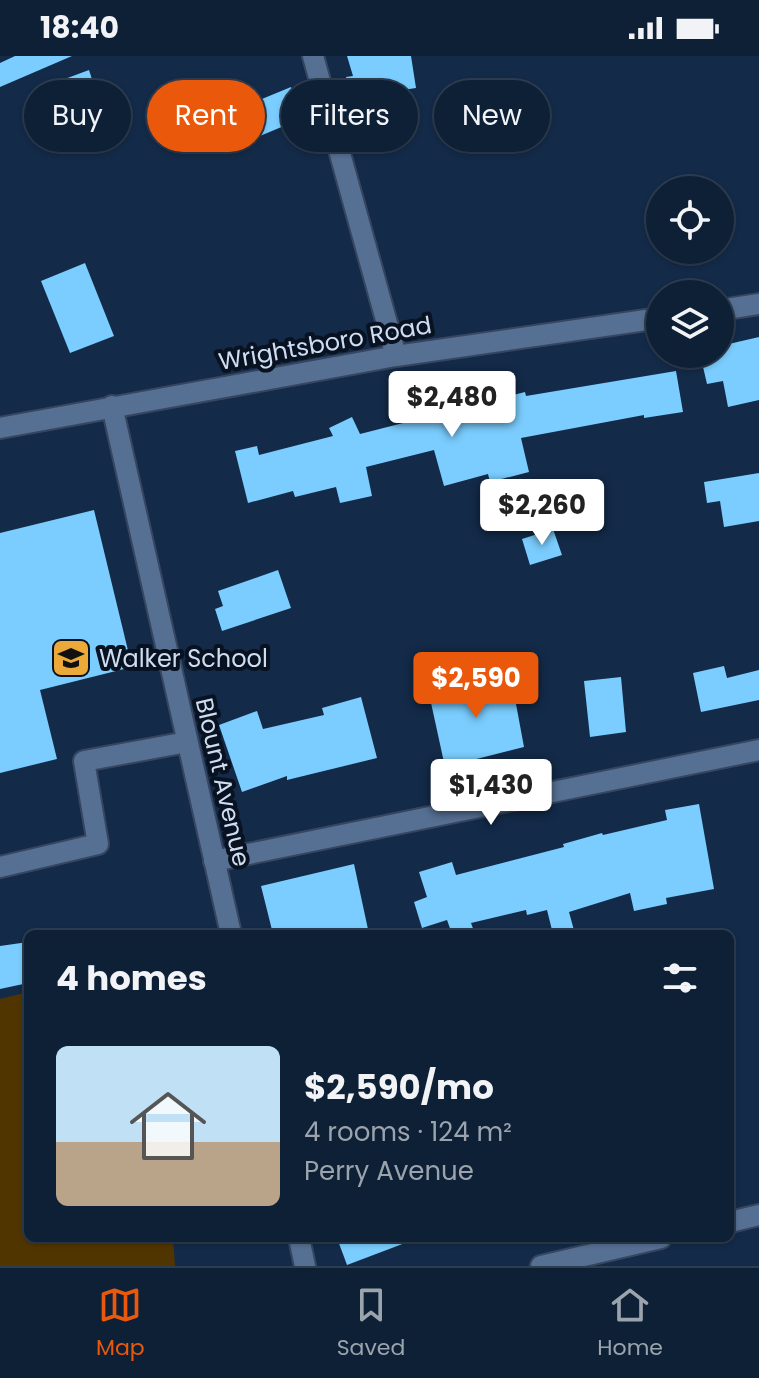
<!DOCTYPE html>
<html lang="en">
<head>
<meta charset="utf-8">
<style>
  body { margin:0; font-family:Poppins,sans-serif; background:#17283e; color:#f1f3f6; height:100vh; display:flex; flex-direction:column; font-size:30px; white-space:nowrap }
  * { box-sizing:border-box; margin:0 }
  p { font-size:26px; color:#9ba3ad }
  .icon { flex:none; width:44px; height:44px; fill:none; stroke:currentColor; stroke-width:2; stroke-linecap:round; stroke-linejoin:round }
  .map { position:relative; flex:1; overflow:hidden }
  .details { position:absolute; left:24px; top:874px; width:710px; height:312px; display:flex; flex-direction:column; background:#0e2036; border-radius:12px; box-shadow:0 2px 6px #0004,0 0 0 2px #2e3e51 }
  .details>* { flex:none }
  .guide { position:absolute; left:24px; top:24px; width:712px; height:72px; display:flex; gap:16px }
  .controls { position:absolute; left:646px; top:120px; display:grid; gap:16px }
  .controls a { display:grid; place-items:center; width:88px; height:88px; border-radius:50%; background:#0e2036; box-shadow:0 2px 6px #0004,0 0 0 2px #2e3e51; font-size:40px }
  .price { position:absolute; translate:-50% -68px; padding:0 18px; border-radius:8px; background:#fff; color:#222; font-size:26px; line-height:52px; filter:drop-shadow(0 2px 4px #0008) }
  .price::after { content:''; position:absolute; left:50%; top:48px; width:24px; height:18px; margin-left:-12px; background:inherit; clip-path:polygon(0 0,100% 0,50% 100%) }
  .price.current { background:#ea580c; color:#fff }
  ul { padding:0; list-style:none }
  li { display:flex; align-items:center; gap:24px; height:200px; padding:0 32px }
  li+li { border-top:2px solid #2e3e51 }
  li span { display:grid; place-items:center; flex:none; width:224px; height:160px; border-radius:12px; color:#555 }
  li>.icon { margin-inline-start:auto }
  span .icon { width:96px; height:96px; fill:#fffc; stroke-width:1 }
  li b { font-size:34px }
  h2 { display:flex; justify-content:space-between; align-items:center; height:96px; padding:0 32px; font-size:34px }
  .tag { padding:0 28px; border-radius:36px; background:#0e2036; box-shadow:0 2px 6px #0004,0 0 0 2px #2e3e51; font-size:28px; line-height:72px }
  .tag.current { background:#ea580c; color:#fff }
  .status { display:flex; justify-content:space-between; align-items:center; height:56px; padding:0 40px; background:#0e2036; direction:ltr }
  .status svg { height:22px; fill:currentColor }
  .tabs { display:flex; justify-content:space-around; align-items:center; height:112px; border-top:2px solid #2e3e51; background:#0e2036; font-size:22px; color:#9ba3ad }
  .tabs a { display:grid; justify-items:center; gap:4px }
  .tabs .current { color:#ea580c }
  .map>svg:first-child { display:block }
  .green { fill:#513500 }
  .building { fill:#7acdfe }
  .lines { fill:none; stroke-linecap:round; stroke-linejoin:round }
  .minor-casing { stroke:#364660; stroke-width:24 }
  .minor { stroke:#567093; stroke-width:20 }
  .labels { text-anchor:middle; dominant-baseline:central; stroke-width:8; stroke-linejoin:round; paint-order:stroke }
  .street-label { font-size:24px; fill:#ceddf1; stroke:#081220 }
  .poi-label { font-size:24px; fill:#ceddf1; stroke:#081220; text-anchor:start }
</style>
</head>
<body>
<div class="status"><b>18:40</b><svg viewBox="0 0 49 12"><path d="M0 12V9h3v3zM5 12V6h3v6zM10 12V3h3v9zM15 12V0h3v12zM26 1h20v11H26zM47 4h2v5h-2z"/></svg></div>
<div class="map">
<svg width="759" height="1210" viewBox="0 0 759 1210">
  <rect width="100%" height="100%" fill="#132a48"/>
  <!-- green -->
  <polygon class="green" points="28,936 28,1182 173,1182 175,1210 0,1210 0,943"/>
  <!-- building -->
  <g class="building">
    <polygon points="15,0 72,0 0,31 0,7"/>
    <polygon points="347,0 411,0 416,32 350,42 346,21 353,20"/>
    <polygon points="89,14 109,76 68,90 38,33"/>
    <polygon points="291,31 303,62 253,83 240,52"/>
    <polygon points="85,207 114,280 70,297 41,225"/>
    <polygon points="759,281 759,344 728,351 723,325 707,328 700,298 720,298 720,290"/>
    <polygon points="676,315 683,356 644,362 644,359 521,382 529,416 490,426 488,418 444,430 434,394 366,411 372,440 340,447 336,431 295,441 293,435 248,447 235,395 257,390 259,399 333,380 329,372 352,361 360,378 525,336 526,340"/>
    <polygon points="759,417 759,465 724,471 720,445 707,447 704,426"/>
    <polygon points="94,454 132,611 40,634 57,703 0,717 0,477"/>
    <polygon points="553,473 562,499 530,509 522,483"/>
    <polygon points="278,514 291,552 222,575 215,553 223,550 218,535"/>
    <polygon points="724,610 727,622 759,614 759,644 701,656 693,617"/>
    <polygon points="511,621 524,691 445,711 428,633 465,625 466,630"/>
    <polygon points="621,621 626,676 590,681 584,625"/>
    <polygon points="361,641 377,702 287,724 287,720 242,736 219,669 257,655 263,673 324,659 322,652"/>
    <polygon points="699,748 714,833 666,842 667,848 634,855 630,837 569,856 575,878 553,878 547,854 527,859 526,854 471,867 475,878 452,878 447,864 422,872 414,846 427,841 419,816 452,806 456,819 564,791 563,788 602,777 603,779 667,764 665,754"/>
    <polygon points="354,808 369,878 273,878 261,830"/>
    <polygon points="28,886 28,927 0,933 0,890"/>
    <polygon points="337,1182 412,1182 413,1184 347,1209"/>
  </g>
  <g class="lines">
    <!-- minor casing -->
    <g class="minor-casing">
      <g id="minor">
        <polyline points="313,0 396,300"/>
        <polyline points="720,254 759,248"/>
        <polyline points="112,350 231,878"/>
        <polyline points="0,372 396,300 660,262"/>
        <polyline points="214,805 759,694"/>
        <polyline points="0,811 98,788 84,705 187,686"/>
        <polyline points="730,1166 759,1159"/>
        <polyline points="299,1182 305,1210"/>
        <polyline points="541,1210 661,1182"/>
      </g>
    </g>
    <!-- minor -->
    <use href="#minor" class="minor"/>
  </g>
  <!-- icons -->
  <defs>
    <g id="school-square" transform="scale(2)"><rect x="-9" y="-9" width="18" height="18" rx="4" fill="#eba93a" stroke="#081220"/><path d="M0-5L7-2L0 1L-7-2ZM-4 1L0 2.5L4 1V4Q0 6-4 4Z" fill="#111"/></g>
  </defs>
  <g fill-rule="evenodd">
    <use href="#school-square" x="71" y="602"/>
  </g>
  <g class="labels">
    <!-- street labels -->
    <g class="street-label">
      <text transform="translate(325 287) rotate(-10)">Wrightsboro Road</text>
      <text transform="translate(223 726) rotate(77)">Blount Avenue</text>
    </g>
    <!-- poi labels -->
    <g class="poi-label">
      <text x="99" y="602">Walker School</text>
    </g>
  </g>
</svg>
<div class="controls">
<a><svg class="icon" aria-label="locate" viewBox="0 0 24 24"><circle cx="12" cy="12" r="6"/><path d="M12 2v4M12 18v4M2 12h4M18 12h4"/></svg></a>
<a><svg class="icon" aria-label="layers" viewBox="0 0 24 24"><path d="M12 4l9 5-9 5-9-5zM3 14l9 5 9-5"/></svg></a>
</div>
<b class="price" style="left:452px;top:383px">$2,480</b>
<b class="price" style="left:542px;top:491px">$2,260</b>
<b class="price current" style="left:476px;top:664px">$2,590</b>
<b class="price" style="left:491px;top:771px">$1,430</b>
<div class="guide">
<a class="tag">Buy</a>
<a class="tag current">Rent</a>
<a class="tag">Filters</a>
<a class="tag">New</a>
</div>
<section class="details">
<h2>4 homes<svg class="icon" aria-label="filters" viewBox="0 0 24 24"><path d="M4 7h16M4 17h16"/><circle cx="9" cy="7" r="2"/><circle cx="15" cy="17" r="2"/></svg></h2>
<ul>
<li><span style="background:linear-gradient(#bfe0f5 60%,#b9a48a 0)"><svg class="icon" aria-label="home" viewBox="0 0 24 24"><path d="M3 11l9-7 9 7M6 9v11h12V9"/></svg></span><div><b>$2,590/mo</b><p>4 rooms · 124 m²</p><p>Perry Avenue</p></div></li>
</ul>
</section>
</div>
<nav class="tabs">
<a class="current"><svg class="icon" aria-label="map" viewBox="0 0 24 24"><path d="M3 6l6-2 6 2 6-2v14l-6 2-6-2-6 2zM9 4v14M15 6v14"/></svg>Map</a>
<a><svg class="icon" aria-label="saved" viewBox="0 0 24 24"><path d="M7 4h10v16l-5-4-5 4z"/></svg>Saved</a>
<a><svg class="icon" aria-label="home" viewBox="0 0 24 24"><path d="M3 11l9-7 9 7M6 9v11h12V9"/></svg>Home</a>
</nav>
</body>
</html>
